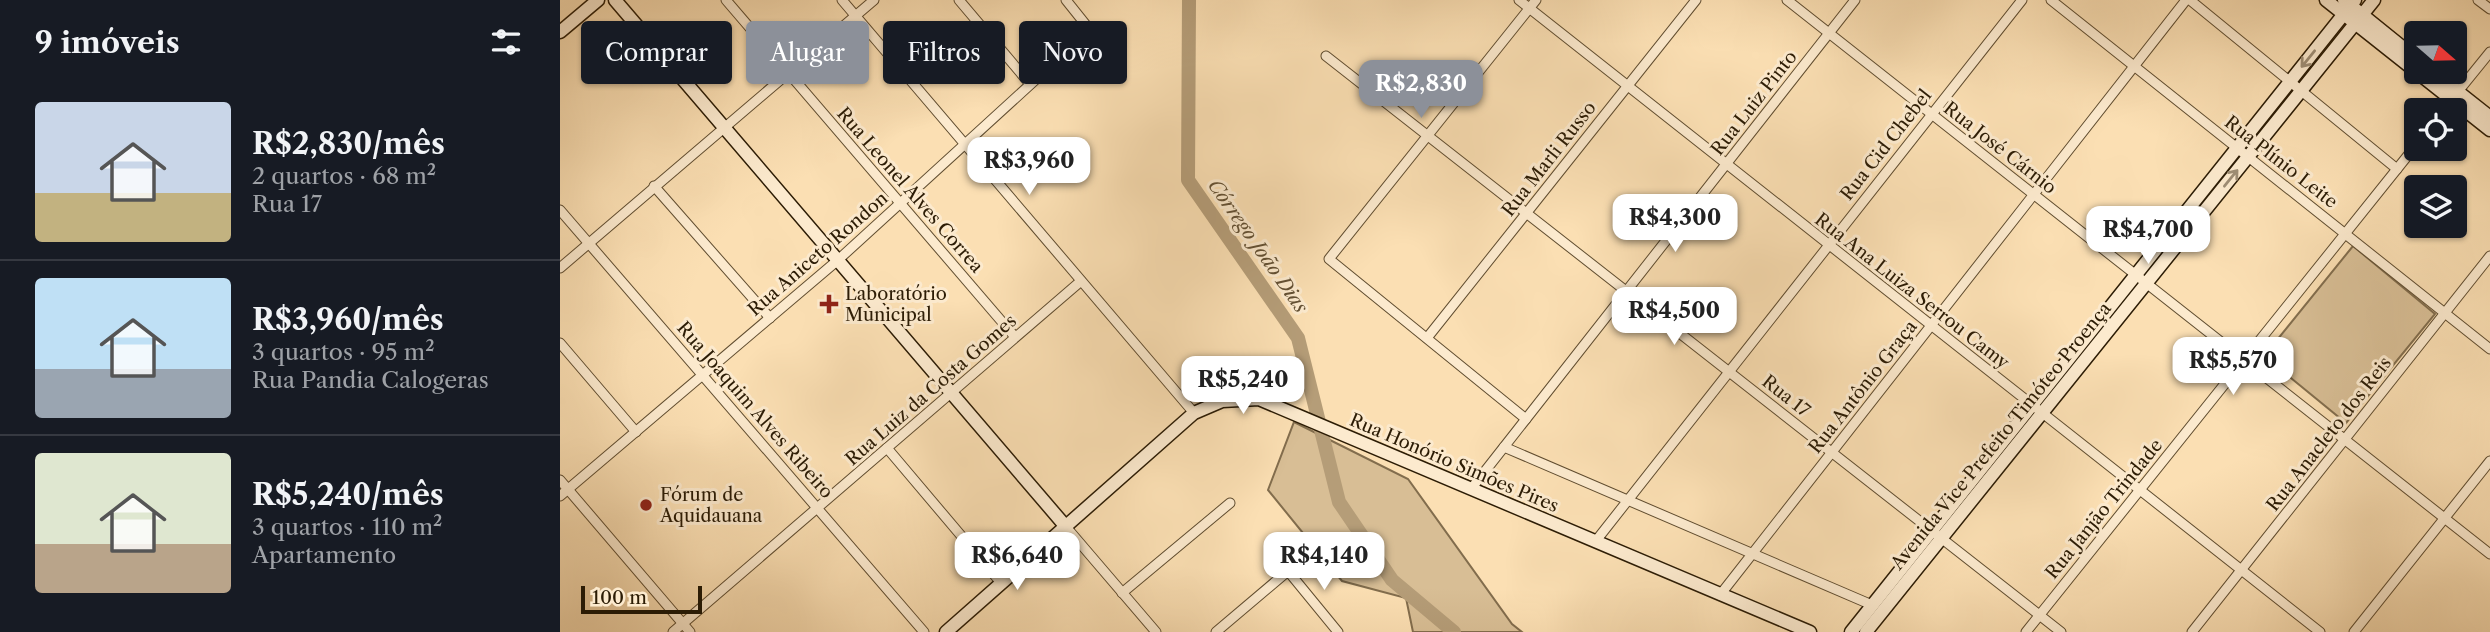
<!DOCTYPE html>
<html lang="pt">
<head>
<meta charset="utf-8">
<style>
  body { margin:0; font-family:"Libre Caslon Text",serif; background:#242831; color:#f1f3f6; height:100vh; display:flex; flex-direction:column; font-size:26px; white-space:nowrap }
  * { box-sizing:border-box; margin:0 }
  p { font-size:23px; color:#9ea1a6 }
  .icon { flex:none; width:38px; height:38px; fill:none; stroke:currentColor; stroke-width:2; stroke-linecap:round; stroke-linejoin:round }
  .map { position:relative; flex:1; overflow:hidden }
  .details { display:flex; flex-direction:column; background:#171b24; width:560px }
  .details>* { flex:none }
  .banner { position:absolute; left:21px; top:21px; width:665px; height:63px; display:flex; gap:14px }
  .needle { width:46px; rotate:110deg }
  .tools { position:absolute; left:1844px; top:21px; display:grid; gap:14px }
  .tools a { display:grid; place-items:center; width:63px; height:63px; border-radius:7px; background:#171b24; box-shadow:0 2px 5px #0004; font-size:35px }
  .scale { position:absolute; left:21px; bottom:18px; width:121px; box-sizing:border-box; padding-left:7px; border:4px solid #2c1c05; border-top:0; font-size:19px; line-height:24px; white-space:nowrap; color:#2c1c05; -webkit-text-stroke:5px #fceace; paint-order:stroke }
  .price { position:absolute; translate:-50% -60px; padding:0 16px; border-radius:14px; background:#fff; color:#222; font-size:23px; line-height:46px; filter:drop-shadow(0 2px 4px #0008) }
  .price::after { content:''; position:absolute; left:50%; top:42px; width:21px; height:16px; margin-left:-10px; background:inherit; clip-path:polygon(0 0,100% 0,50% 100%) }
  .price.current { background:#8c9099; color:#fff }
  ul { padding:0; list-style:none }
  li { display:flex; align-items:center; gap:21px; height:175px; padding:0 35px }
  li+li { border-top:2px solid #363941 }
  li span { display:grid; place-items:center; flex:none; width:196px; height:140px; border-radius:7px; color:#555 }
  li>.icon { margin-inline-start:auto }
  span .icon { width:84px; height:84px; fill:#fffc; stroke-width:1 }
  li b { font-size:30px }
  h2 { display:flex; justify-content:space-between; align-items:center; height:84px; padding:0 35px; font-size:30px }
  .pill { padding:0 24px; border-radius:7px; background:#171b24; box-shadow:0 2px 5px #0004; font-size:24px; line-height:63px }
  .pill.current { background:#8c9099; color:#fff }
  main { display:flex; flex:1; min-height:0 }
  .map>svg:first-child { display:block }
  .green { fill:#d8be95; stroke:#826d4d; stroke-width:2 }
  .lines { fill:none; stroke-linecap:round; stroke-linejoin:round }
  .river { stroke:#b59d78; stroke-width:14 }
  .street-casing { stroke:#604d30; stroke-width:11 }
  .secondary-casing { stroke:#2c1c05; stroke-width:15 }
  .street { stroke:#fceace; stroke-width:9 }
  .secondary { stroke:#fceace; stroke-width:12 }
  .oneway { stroke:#9e8d74 }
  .poi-dot { fill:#8f2418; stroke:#fceace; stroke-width:2.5 }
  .labels { text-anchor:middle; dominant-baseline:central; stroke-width:6; stroke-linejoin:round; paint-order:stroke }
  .street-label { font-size:18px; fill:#2c1c05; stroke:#fceace }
  .poi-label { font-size:18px; fill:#2c1c05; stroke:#fceace; text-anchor:start }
  .water-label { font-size:19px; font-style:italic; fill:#635033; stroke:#fceace }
</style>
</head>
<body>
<main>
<section class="details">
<h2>9 imóveis<svg class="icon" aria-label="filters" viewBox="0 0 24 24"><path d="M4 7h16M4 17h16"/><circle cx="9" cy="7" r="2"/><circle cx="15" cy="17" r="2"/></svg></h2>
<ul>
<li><span style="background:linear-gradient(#c9d6e8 65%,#c2b280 0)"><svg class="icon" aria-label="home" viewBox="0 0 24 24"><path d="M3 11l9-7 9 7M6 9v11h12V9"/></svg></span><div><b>R$2,830/mês</b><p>2 quartos · 68 m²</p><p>Rua 17</p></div></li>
<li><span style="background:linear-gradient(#bfe0f5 65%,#9aa5b1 0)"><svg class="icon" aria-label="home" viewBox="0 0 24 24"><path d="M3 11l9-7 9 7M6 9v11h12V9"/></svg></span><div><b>R$3,960/mês</b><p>3 quartos · 95 m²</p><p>Rua Pandia Calogeras</p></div></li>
<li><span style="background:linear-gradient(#dfe7d0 65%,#b9a48a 0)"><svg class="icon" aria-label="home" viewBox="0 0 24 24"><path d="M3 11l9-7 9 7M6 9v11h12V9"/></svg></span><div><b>R$5,240/mês</b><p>3 quartos · 110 m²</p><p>Apartamento</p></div></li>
</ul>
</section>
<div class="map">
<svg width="1930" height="632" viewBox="0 0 1930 632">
  <rect width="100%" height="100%" fill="#fbdfb3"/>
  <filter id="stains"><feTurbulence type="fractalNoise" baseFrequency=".00286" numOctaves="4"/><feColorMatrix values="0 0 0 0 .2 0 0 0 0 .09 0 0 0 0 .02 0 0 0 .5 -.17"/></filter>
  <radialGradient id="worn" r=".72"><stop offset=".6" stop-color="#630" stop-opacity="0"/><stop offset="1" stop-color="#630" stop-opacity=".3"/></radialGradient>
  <!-- green -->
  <g class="green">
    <polygon points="1793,246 1875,314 1786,423 1704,356"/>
    <polygon points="734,422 848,479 952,624 962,632 853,632 846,598 782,581 708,490"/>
  </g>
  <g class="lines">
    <!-- river -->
    <polyline class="river" points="629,0 628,180 738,338 779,502 832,580 894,632"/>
    <!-- street casing -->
    <g class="street-casing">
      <g id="street">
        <polyline points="166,0 455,337"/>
        <polyline points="282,0 634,413"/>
        <polyline points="399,0 470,84"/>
        <polyline points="959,0 1760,632"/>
        <polyline points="1227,0 1930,554"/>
        <polyline points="1491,0 1930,349"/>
        <polyline points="1630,0 1837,169"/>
        <polyline points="1918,0 1930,9"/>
        <polyline points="766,56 1501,632"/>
        <polyline points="1883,110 1930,52"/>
        <polyline points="94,186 210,318"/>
        <polyline points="0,210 364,632"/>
        <polyline points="0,268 314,0"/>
        <polyline points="867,338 1136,0"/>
        <polyline points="0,343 76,432"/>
        <polyline points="966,419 769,259 976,0"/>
        <polyline points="944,447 1312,605"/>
        <polyline points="327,448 442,584"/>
        <polyline points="0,480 130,632"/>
        <polyline points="911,489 1295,0"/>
        <polyline points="0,496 278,260 530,30 506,0"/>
        <polyline points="507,528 596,632"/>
        <polyline points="1035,542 1462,0"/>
        <polyline points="562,593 670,503"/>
        <polyline points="1160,595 1626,0"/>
        <polyline points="113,632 521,281"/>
        <polyline points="656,632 728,571 778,632"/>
        <polyline points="1466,632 1857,144"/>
        <polyline points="1632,632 1930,256"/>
        <polyline points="1794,632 1930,461"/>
      </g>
    </g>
    <!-- secondary casing -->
    <g class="secondary-casing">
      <g id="secondary">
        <polyline points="55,0 507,528"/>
        <polyline points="1766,0 1930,130"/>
        <polyline points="1784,0 1857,59"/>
        <polyline points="0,32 38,0"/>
        <polyline points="1873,72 1930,117"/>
        <polyline points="386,632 634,413 662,401 699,399 1250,632"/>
        <polyline points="1291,632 1795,0"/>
        <polyline points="1306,632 1814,0"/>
      </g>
    </g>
    <!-- street -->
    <use href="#street" class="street"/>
    <!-- secondary -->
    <use href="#secondary" class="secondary"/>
  </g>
  <!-- one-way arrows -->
  <defs><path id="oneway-shaft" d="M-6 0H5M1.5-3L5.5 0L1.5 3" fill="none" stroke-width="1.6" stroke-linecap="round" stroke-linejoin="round" transform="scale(1.75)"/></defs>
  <g class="oneway">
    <use href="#oneway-shaft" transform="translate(1748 59) rotate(129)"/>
    <use href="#oneway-shaft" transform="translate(1671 178) rotate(-51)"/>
  </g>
  <!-- markers -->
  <g class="poi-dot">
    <path d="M265.5 293.5h7v7h7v7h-7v7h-7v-7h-7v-7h7z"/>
    <circle cx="86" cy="505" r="7"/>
  </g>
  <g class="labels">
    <!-- street labels -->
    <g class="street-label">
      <text transform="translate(1194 103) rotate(-52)">Rua Luiz Pinto</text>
      <text transform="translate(1326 145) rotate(-52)">Rua Cid Chebel</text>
      <text transform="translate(1440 148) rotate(38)">Rua José Cárnio</text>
      <text transform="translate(989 159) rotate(-52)">Rua Marli Russo</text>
      <text transform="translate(1721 162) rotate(38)">Rua Plínio Leite</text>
      <text transform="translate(350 190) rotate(49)">Rua Leonel Alves Correa</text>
      <text transform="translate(258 254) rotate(-41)">Rua Aniceto Rondon</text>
      <text transform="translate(1352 291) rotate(38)">Rua Ana Luiza Serrou Camy</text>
      <text transform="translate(1303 387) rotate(-52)">Rua Antônio Graça</text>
      <text transform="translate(371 390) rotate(-41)">Rua Luiz da Costa Gomes</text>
      <text transform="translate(1226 396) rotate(38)">Rua 17</text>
      <text transform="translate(195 410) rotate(49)">Rua Joaquim Alves Ribeiro</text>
      <text transform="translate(1769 434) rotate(-52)">Rua Anacleto dos Reis</text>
      <text transform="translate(1441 436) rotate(-51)">Avenida Vice Prefeito Timóteo Proença</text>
      <text transform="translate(894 463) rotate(23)">Rua Honório Simões Pires</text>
      <text transform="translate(1544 509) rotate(-51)">Rua Janjão Trindade</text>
    </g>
    <!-- poi labels -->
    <g class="poi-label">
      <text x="285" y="294">Laboratório<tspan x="285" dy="21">Municipal</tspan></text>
      <text x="100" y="495">Fórum de<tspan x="100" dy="21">Aquidauana</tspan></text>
    </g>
    <!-- water labels -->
    <g class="water-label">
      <text transform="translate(698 246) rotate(55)">Córrego João Dias</text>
    </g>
  </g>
  <rect width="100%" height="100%" filter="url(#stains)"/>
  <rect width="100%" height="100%" fill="url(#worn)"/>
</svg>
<div class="tools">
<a><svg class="needle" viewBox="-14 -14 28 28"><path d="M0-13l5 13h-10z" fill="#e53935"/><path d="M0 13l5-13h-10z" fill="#9ea1a6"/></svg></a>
<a><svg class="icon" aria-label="locate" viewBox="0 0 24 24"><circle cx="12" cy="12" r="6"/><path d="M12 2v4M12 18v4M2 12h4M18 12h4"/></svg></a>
<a><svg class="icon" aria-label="layers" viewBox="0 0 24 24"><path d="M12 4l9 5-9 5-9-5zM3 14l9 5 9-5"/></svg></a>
</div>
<div class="scale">100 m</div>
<b class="price current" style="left:861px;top:120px">R$2,830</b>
<b class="price" style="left:469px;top:197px">R$3,960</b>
<b class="price" style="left:1115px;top:254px">R$4,300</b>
<b class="price" style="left:1588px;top:266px">R$4,700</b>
<b class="price" style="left:1114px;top:347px">R$4,500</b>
<b class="price" style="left:1673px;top:397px">R$5,570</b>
<b class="price" style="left:683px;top:416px">R$5,240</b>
<b class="price" style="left:457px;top:592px">R$6,640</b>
<b class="price" style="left:764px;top:592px">R$4,140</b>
<div class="banner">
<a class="pill">Comprar</a>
<a class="pill current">Alugar</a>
<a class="pill">Filtros</a>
<a class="pill">Novo</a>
</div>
</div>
</main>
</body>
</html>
